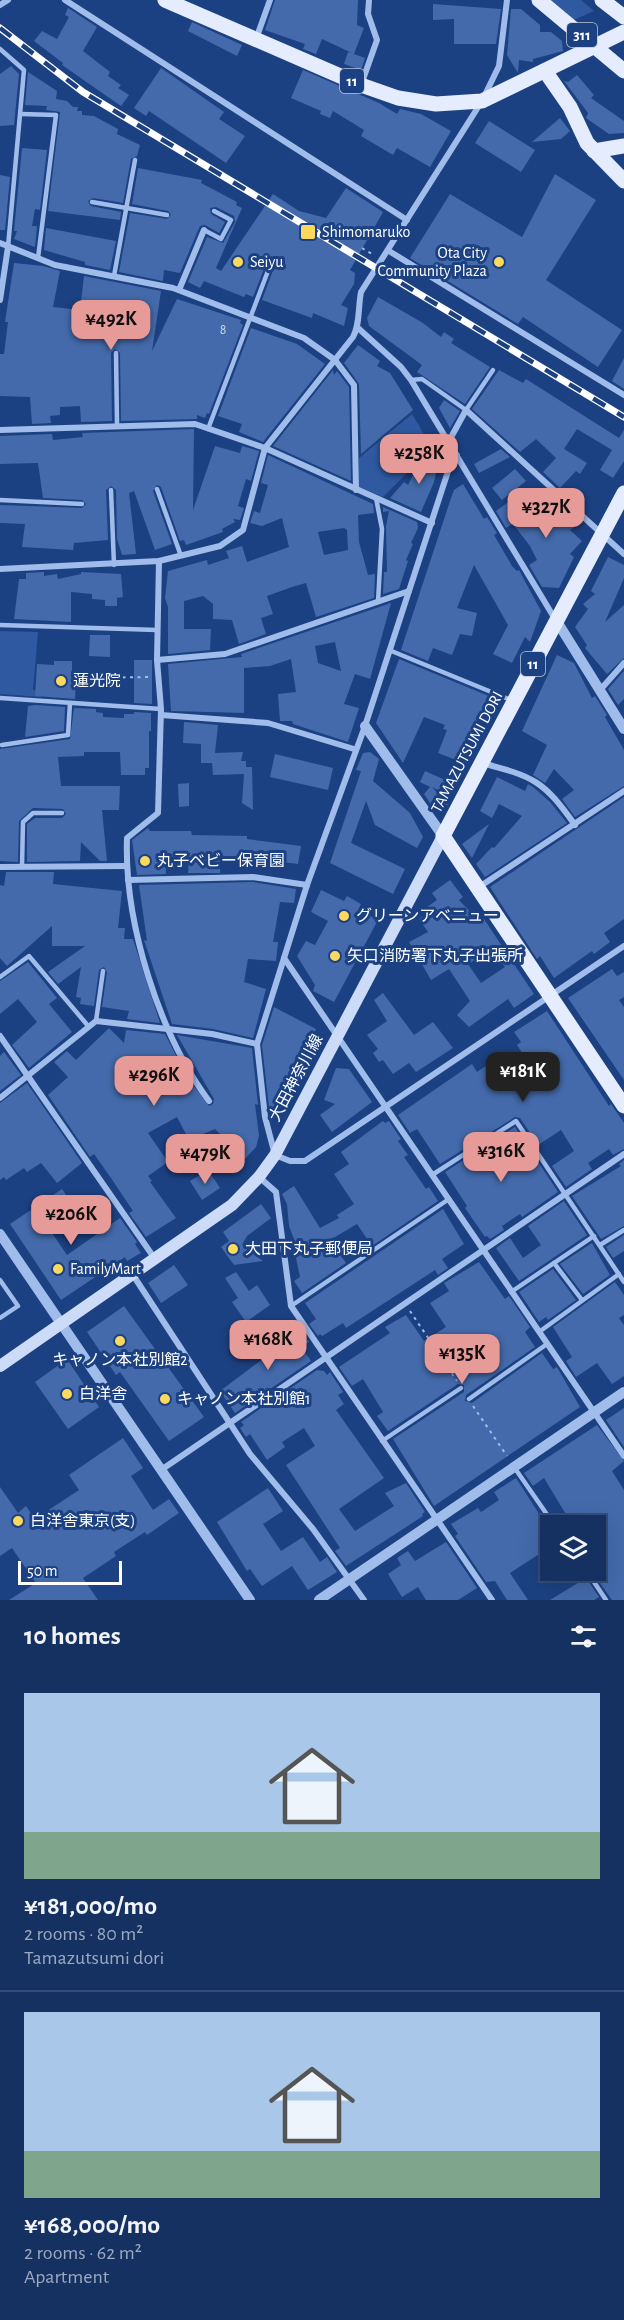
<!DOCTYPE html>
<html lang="en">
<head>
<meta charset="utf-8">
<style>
  body { margin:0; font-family:"Alegreya Sans","Noto Sans JP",sans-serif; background:#1e3968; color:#f1f3f6; height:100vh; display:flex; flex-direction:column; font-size:22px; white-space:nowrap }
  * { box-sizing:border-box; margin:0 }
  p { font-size:20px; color:#9da9be }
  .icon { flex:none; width:33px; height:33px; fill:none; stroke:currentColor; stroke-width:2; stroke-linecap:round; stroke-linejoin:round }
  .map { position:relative; height:1600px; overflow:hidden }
  .side { display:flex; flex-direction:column; background:#153162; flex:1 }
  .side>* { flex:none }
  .fabs { position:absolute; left:540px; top:1515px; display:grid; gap:12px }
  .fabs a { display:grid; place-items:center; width:66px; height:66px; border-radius:0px; background:#153162; box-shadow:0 6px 24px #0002,0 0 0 2px #344c77; font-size:30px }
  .scale { position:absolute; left:18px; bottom:15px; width:104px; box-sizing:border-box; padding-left:6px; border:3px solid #fff; border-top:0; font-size:16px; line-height:21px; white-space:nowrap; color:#fff; -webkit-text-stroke:4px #1c4182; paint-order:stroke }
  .price { position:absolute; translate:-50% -51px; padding:0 14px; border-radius:12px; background:#e69b98; color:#111; font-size:20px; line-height:39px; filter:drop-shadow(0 2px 3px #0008) }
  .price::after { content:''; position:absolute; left:50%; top:36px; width:18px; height:14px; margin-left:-9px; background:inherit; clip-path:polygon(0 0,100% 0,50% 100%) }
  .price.active { background:#222; color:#fff }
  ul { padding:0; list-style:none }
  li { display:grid; align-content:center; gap:12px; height:318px; padding:0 24px }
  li+li { border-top:2px solid #344c77 }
  li span { display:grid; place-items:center; height:186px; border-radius:0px; color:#555 }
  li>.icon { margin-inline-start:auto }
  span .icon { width:108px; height:108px; fill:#fffc; stroke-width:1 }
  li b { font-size:26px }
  h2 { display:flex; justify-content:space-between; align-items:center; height:72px; padding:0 24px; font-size:26px }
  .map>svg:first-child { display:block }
  .green { fill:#2f59a0 }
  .building { fill:#446aab; fill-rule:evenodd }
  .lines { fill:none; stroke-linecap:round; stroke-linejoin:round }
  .path { stroke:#a0bcea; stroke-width:2; stroke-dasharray:3 4.5; stroke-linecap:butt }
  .service { stroke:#a0bcea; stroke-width:4.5 }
  .minor { stroke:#a0bcea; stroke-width:6 }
  .tertiary { stroke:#a0bcea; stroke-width:10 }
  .secondary { stroke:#ccdbf7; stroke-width:12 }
  .primary { stroke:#e4ecfe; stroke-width:15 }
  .rail-casing { stroke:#fff; stroke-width:7 }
  .rail { stroke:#1c4182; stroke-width:4.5; stroke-dasharray:14; stroke-linecap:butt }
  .poi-dot { fill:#fbd95e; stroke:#1c4182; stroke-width:2 }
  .labels { text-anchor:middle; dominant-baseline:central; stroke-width:6; stroke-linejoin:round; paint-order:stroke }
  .number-label { font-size:14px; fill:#d0daea }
  .shield { fill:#1c4182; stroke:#bbc6da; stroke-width:1.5 }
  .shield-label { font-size:15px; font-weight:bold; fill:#fff }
  .poi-label { font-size:16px; fill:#fff; stroke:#1c4182; text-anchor:start }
  .street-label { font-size:16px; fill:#fff; stroke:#1c4182 }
</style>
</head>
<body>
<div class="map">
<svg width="624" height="1600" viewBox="0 0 624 1600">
  <rect width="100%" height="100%" fill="#1c4182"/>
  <!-- green -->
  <g class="green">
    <polygon points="549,0 581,0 594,11 574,20"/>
    <polygon points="412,414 432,448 383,497 359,487 359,458"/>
    <polygon points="0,631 38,632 33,690 41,691 41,697 0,694"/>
  </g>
  <!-- building -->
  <g class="building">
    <polygon points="275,0 358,0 357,25 364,28 354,54 365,58 361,70 344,64 348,52 352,53 322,39 316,54 303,49 305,44 265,30"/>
    <polygon points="433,4 501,9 496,44 454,44 454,19 433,20"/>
    <polygon points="68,8 97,27 83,51 110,72 108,76 121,85 118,88 129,95 121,106 62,65 63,63 34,41 42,31 57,39 69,17 65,15"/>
    <polygon points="511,9 521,9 540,25 540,32 551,32 562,41 563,51 533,59 533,62 519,60 518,73 507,55"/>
    <polygon points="192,22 242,45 237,56 188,31"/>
    <polygon points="11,66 19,74 14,125 0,126 0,74"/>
    <polygon points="161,68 224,112 219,119 245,136 226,163 149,111 146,116 134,108"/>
    <polygon points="303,70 379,103 397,114 400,109 421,114 451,131 430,167 397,148 393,155 361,136 364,130 333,111 330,118 320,114 321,111 291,98"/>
    <polygon points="28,72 57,91 56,99 67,101 73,107 78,107 77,111 82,111 82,115 94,116 118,129 117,134 140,145 137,156 131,159 123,203 93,198 88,201 91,206 121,212 120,220 48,211 60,112 46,110 47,106 25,105"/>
    <polygon points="577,75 594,95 591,98 624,121 624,133 609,134 586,118 588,113 564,81 568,82"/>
    <polygon points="560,118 570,131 561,139 532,142"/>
    <polygon points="489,121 535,150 521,172 475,143"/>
    <polygon points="22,148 47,150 40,210 35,209 32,226 37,226 35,247 14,239 17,231 14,231"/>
    <polygon points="138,168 202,180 201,183 237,202 236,205 242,208 216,268 221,271 273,194 299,211 326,218 346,188 383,212 350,270 355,273 354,284 341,305 348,308 344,326 313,313 312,318 262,300 275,265 272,259 267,261 253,297 246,294 244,297 204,281 200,288 188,282 207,237 223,243 235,222 234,216 216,207 210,208 211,214 225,222 219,233 205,225 200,226 180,273 164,270 163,281 119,272 130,213 167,219 171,215 168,211 132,204"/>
    <polygon points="555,174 596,200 546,280 622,330 598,367 523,317 518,324 410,258 450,194 522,237"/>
    <polygon points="0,175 10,177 5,230 0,230"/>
    <polygon points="46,228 116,241 110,270 85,265 85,262 44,250"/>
    <polygon points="14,263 43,266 60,271 53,307 80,310 84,276 161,291 152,351 177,299 241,320 240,323 243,325 209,414 207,413 205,418 197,415 197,419 121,421 120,353 115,349 111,353 112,421 81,422 80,406 60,407 60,415 50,416 51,423 32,424 30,397 0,396 0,354 4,354 8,322 5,322"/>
    <polygon points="378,297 423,323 441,337 444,332 454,339 451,343 490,367 465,404 417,372 422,365 369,326 367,318"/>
    <polygon points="251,328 297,344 325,364 263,442 239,432 242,424 218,416"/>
    <polygon points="358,345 380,361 377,366 390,373 413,410 361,454 359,384 344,363"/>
    <polygon points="624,358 624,389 612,381"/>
    <polygon points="333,370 334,375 337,371 349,387 351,481 273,446"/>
    <polygon points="499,370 523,383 526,379 619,438 624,430 624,461 613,478 600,470 612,450 577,429 564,449 587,463 580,474 576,471 560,488 543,472 556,458 536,439 520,452 472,409"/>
    <polygon points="444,400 460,411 450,428 439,408"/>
    <polygon points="194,429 193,510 215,446 240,453 242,446 259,451 251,481 246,479 238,506 244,508 240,520 233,519 235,522 222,529 223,532 186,545 184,540 180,541 161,487 157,485 153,491 172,544 155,550 134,491 129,493 136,554 122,555 117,539 116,490 111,486 106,490 108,540 74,543 73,550 22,547 25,524 0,523 0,505 82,508 86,504 82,500 43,498 38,463 0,464 0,436 52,434 53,440 83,437 82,433"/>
    <polygon points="501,449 510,457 479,473 474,464"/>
    <polygon points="433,451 440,457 434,482 421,512 390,498 404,482 408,485 413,475"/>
    <path d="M268,455L373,504L374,513L358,515L359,542L368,575L375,574L374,598L316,617L306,583L292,587L267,596L273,614L261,618L266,634L239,644L232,620L213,619V604L203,596L184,601V629H211L210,650L168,654V607L165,598L168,571L207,560L208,565L229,558L226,551L242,546L247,562L289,547L282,518L262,526L250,523L254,511L260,513L268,485L261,483ZM344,528L347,530L348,550L324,555L318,532Z"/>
    <polygon points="515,469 526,481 502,500 492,488"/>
    <polygon points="463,484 484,519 487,517 497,533 494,535 512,566 517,571 519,570 541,611 530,642 525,637 512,663 493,654 508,625 474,565 457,608 477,613 472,636 460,634 452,655 433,648 428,661 401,650 451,498 454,490"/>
    <polygon points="551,497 566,516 569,513 578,524 570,530 582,541 570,554 574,557 559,588 542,587 529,565 537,560 530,546 513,524 506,528 496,511 511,500 522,520"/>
    <polygon points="383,507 417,522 418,528 411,543 413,544 406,560 408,561 399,589 383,594 384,572 387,572 386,526 389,511 383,512"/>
    <polygon points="608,557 624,565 624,578 605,622 624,605 624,658 607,674 585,648 587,645 575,627 588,609 583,604 595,594 591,591"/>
    <polygon points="44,572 44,576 57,574 58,579 81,574 81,572 121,574 123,597 117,598 117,606 105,606 105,600 92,599 92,594 71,592 71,622 14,619 19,579 26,579 26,573"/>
    <path d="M391,603L370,679L355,674L344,704L359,708L348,742L293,724L292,721H280L278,694L296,692L291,659L270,666L244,668V713L171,711L168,664L242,657L241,654ZM335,642L341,671L318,663L315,646Z"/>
    <polygon points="90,635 110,635 110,657 89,656"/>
    <polygon points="557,655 574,663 592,698 595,696 607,715 605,717 624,750 624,786 575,817 562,799 574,790 554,769 545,783 533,775 547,745 522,731"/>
    <polygon points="399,659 496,699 491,709 488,708 466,764 438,753 447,730 443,729 445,725 424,717 403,763 376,723"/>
    <polygon points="134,660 152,660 152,704 134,703"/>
    <polygon points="54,661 72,661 72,681 76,681 75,699 35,696 37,664 54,665"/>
    <polygon points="624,671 624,699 618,705 608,689"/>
    <polygon points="35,705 65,707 64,731 25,737 28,706"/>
    <polygon points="74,708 96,709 96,712 103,713 103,717 124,718 124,714 134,714 134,712 151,713 151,731 149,731 149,768 145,768 145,775 121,775 120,752 84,752 84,756 58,757 61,786 120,786 119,810 102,810 107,861 100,861 81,842 80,861 27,862 27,824 35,818 62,818 66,814 63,809 33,808 19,821 18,862 0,861 0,749 70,739"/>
    <polygon points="184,722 218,725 215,753 243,752 241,761 246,761 246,767 252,767 253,810 242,803 244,774 213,775 212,763 201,763 201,744 183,743"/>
    <polygon points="370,752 379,759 373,781 410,813 423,837 417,848 375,825 366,801 351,843 405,869 393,894 330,863 361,771 356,770 363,753"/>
    <polygon points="275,754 333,768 328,790 270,777"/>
    <polygon points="425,771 452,783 447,795 432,787 448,805 432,806 424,794 430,787 420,782"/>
    <polygon points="497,777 525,791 528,784 533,787 550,802 567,823 485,877 476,864 492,847 494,848 522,816 499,804 492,818 480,811"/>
    <polygon points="189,783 189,806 179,807 178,784"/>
    <polygon points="624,797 624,919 604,933 610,942 594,954 592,951 554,978 540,956 537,959 490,887"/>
    <polygon points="489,824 472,858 462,844"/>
    <polygon points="148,828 150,831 191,831 192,835 247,836 247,839 301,846 298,864 242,857 220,857 220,873 188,873 189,857 165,857 166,874 137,875 132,840"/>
    <polygon points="6,872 54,872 53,884 122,891 118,928 125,928 124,939 133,939 160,1023 127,1019 129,1011 102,1007 107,972 104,967 99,970 94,1006 80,1004 81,998 76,997 81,967 58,984 48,972 85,946 52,946 52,926 7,966 0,958 0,885 4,886"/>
    <path d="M450,880L463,897L459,900L477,919L482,916L534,994L514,1008L508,999L469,1027L457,1015L470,1001L449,969L431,980L409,942L428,932L419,919L430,911L427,907L437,900L432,893ZM491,950L505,967L481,983L468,964Z"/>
    <polygon points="253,882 296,889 294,903 280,902 273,942 278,942 276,961 248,959 244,982 266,989 253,1038 213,1029 172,1024 144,940 147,941 139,885"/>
    <polygon points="321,890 344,901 347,896 361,904 358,910 378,920 334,1002 313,991 315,985 297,956 306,941 315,945 328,921 311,912"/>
    <polygon points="28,962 57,998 49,1004 72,1032 29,1068 12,1045 37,1022 18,999 0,1014 0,981"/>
    <polygon points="612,969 617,976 624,972 624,997 619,1000 624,1007 624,1080 568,998"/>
    <polygon points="383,993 414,1035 433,1022 453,1048 416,1072 409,1063 393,1074 383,1060 379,1062 373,1053 378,1049 367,1035 387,1021 374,1000"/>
    <polygon points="274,1007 316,1029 296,1067 301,1070 282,1110 269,1107 262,1045"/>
    <polygon points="547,1011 609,1106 611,1104 624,1123 624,1149 613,1155 609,1149 588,1163 592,1169 566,1187 552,1166 574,1151 561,1130 538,1145 520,1118 515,1117 440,1164 417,1129 410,1133 398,1115 472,1064 477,1072 499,1057 508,1071 526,1059 517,1045 521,1042 514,1032"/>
    <polygon points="109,1028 124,1043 126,1030 165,1034 187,1077 209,1106 213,1104 214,1099 177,1035 252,1048 258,1105 255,1104 259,1136 256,1147 245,1159 215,1129 189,1140 177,1117 148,1133 168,1162 148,1176 152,1181 150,1182 176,1218 146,1237 129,1213 133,1211 111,1178 94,1154 90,1157 48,1095 68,1077 54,1062 67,1051 76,1060"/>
    <polygon points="4,1052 21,1075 0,1091 0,1056"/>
    <polygon points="336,1068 349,1069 372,1102 332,1132 320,1115 335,1104 324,1100"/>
    <polygon points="27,1083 82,1163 57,1183 41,1163 27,1172 24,1168 6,1180 4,1177 0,1180 0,1103"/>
    <polygon points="383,1121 385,1123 389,1121 401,1139 398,1141 408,1155 404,1157 426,1189 429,1187 438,1201 372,1246 357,1224 330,1240 346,1263 302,1293 294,1281 300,1277 296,1258 300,1255 289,1226 287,1204 282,1194 294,1186 320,1228 339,1218 337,1215 354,1204 334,1174 349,1164 341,1152"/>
    <polygon points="515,1127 558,1192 522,1217 520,1214 502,1226 504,1230 490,1239 487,1236 485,1237 465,1208 467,1206 445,1172"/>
    <polygon points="624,1160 624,1226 601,1239 572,1196 621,1166 619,1164"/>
    <polygon points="208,1170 220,1188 202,1200 190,1181"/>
    <polygon points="62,1189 78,1212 50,1230 67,1255 120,1218 137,1242 135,1244 141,1253 127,1261 125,1257 61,1300 10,1224"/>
    <polygon points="564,1201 587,1235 519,1281 496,1248 510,1238 523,1258 541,1245 528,1226"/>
    <polygon points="261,1204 271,1218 247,1236 242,1245 263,1261 234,1265 221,1247 229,1241 223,1232"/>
    <polygon points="443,1209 464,1244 442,1259 448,1268 438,1275 435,1270 432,1272 346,1328 343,1323 322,1336 320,1334 318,1336 309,1324 316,1319 305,1303"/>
    <polygon points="624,1235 624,1251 613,1258 606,1247"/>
    <polygon points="592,1243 610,1275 583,1294 560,1264"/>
    <polygon points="479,1262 505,1299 509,1296 530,1327 525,1332 535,1347 466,1395 465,1401 472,1403 542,1353 553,1369 557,1367 580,1407 434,1506 393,1439 464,1392 464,1385 458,1384 388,1431 377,1416 383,1412 363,1379 352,1386 339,1367 390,1333 385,1327 406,1315 424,1341 446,1327 430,1303 449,1291 444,1283"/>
    <polygon points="174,1265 188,1285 161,1303 148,1283"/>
    <polygon points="553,1269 576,1300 548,1320 546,1317 539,1322 519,1292"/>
    <polygon points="236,1272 249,1291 257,1285 270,1305 246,1322 232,1302 238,1298 225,1278"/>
    <polygon points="615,1282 624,1295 624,1315 619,1318 624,1325 624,1376 612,1384 597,1363 576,1377 566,1361 572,1357 553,1327"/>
    <polygon points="124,1306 204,1417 169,1441 120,1372 116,1375 87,1332"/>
    <polygon points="297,1330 301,1330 309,1342 301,1347 311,1361 235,1413 220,1391 276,1349 273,1343"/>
    <polygon points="67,1359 99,1407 68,1429 35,1382"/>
    <polygon points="317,1370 324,1371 327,1375 330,1372 343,1392 338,1395 344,1404 336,1410 384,1478 339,1509 355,1531 394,1506 385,1493 406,1483 425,1512 422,1514 423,1516 346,1566 335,1551 340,1548 286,1465 315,1446 304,1428 282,1442 285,1447 267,1460 250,1434 246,1437 240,1428 244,1425 241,1422"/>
    <polygon points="624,1408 624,1447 606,1420"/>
    <polygon points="597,1425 624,1461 612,1471 624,1490 624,1600 612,1600 593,1573 596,1514 578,1526 573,1526 544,1478 533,1486 524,1473"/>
    <polygon points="123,1438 143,1468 131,1476 153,1510 169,1499 179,1513 147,1535 145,1532 114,1552 116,1556 83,1578 98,1600 9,1600 36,1583 12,1548 0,1556 0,1487 18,1513 26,1506 35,1519 79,1490 69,1475"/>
    <polygon points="516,1478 550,1531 550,1547 510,1573 528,1600 507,1600 495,1581 486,1582 455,1536 458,1534 451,1524 478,1508 481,1512 499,1500 494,1492"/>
    <polygon points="268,1488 283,1511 263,1524 281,1551 303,1537 320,1562 327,1557 337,1572 308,1590 292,1566 262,1586 250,1569 247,1571 217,1522"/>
    <polygon points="446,1542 477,1588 458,1600 426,1600 418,1587 402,1597 388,1574 401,1565 397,1558 408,1551 415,1561"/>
    <polygon points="586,1578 599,1597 594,1600 550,1600"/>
  </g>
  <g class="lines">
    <!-- path -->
    <g class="path">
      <polyline points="362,248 372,254"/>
      <polyline points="85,678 149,677"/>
      <polyline points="410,1311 457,1381"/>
      <polyline points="473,1406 507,1456"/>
    </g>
    <!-- service -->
    <g class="service">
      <polyline points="0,49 24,70 8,247"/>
      <polyline points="21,114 56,115 38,258"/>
      <polyline points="92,202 167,215"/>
      <polyline points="204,230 221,239 231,220 214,211"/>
      <polyline points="114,276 135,160"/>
      <polyline points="116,353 117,424"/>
      <polyline points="411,380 422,379 466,410 493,370"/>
      <polyline points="208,429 271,263"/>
      <polyline points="157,489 181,556"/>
      <polyline points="111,490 114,565"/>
      <polyline points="376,498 382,529 378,602"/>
      <polyline points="0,500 82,504"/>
      <polyline points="0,625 157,630"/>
      <polyline points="389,650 511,700"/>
      <polyline points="0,698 161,709"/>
      <polyline points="2,745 68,735 70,703"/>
      <polyline points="22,866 23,822 33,813 62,813"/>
      <polyline points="0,977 29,956 89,1027"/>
      <polyline points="96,1021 103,971"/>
      <polyline points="432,1175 516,1121 624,1282"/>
      <polyline points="600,1245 624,1230"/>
      <polyline points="554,1263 582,1300"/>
      <polyline points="0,1280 18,1306 0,1318"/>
      <polyline points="511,1292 594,1236"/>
      <polyline points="291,1306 449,1199"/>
      <polyline points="539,1332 619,1274"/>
      <polyline points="469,1399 547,1344"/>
      <polyline points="382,1441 461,1388"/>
      <polyline points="514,1467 555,1526"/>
      <polyline points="586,1570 606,1600"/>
    </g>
    <!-- minor -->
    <g class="minor">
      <polyline points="65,0 407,220"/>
      <polyline points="0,5 8,0"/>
      <polyline points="256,39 270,0"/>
      <polyline points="361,85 377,40 368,14 369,0"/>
      <polyline points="0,243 55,265 173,288 304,338 335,360 354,385 356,490"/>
      <polyline points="389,251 624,395"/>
      <polyline points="179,290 204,230"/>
      <polyline points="0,300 8,247"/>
      <polyline points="358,328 401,367 411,380 555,619"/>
      <polyline points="0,430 195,424 265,448 432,523"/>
      <polyline points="449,441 466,410 624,554"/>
      <polyline points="457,455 452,459 365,726 307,885 257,1044 265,1117 275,1155 290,1161 305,1161 624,946"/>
      <path d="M159,561L157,660L161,709L158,813L127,838C124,922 159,1034 209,1101"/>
      <path d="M0,569L159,561L220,546L243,530L265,448L353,337C360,325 358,307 361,292L482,101L499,66L507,0"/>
      <polyline points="157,660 225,654 409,591"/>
      <polyline points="601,689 624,663"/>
      <polyline points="161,715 268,723 354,749"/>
      <path d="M482,763C534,777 543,780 575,825"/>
      <polyline points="0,867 126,866"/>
      <polyline points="128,880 253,877 307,885"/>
      <polyline points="479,887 624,791"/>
      <polyline points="284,958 624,1456"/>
      <polyline points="0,1036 155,1259"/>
      <polyline points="0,1098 96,1021 212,1034 257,1044"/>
      <polyline points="259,1177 276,1192 291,1306 492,1600"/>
      <polyline points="133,1275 250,1454 313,1529 364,1600"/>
      <polyline points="161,1470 624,1154"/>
    </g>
    <!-- tertiary -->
    <g class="tertiary">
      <polyline points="556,620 624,729"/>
      <polyline points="365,726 443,836"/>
      <polyline points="0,1234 250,1600"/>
      <polyline points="319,1600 624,1392"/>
    </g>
    <!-- secondary -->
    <polyline class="secondary" points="0,1366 232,1205 259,1177 275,1155 443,836"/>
    <!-- primary -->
    <g class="primary">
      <polyline points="165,0 361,85 398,98 436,104 482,101 624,32"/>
      <polyline points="539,0 624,71"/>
      <polyline points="602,0 624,17"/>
      <polyline points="545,71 570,107 587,143 624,181"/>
      <polyline points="594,151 624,146"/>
      <polyline points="624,493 443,836 624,1106"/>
    </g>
    <!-- rail casing -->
    <g class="rail-casing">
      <polyline id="rail" points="0,28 83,92 624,417"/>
    </g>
    <!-- rail -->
    <use href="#rail" class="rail"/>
  </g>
  <!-- markers -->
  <g class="poi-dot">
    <rect x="300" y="224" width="16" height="16" rx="3"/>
    <circle cx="238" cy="262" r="6"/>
    <circle cx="499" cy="262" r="6"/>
    <circle cx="61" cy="681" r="6"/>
    <circle cx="145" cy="861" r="6"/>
    <circle cx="344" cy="916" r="6"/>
    <circle cx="335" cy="956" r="6"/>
    <circle cx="233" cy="1249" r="6"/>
    <circle cx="58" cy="1269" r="6"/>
    <circle cx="120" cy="1341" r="6"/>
    <circle cx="67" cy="1394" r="6"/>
    <circle cx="165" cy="1399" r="6"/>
    <circle cx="18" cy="1521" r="6"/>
  </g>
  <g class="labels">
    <!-- number labels -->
    <g class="number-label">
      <text x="223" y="330">8</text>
    </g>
    <!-- shield labels -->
    <g class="shield">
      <rect x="567" y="23" width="30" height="24" rx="4.5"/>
      <rect x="340" y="69" width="24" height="24" rx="4.5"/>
      <rect x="521" y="652" width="24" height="24" rx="4.5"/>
    </g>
    <g class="shield-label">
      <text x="582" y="35">311</text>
      <text x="352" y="81">11</text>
      <text x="533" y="664">11</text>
    </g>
    <!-- poi labels -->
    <g class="poi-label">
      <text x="322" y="232">Shimomaruko</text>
      <text x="487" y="253" text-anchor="end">Ota City<tspan x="487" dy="18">Community Plaza</tspan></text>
      <text x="250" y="262">Seiyu</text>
      <text x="73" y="681">蓮光院</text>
      <text x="157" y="861">丸子ベビー保育園</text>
      <text x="356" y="916">グリーンアベニュー</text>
      <text x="347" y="956">矢口消防署下丸子出張所</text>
      <text x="245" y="1249">大田下丸子郵便局</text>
      <text x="70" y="1269">FamilyMart</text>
      <text x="120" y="1360" text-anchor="middle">キャノン本社別館2</text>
      <text x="79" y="1394">白洋舎</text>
      <text x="177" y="1399">キャノン本社別館1</text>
      <text x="30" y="1521">白洋舎東京(支)</text>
    </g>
    <!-- street labels -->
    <g class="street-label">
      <text transform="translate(467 752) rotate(-62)">TAMAZUTSUMI DORI</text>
      <text transform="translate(296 1078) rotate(-62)">大田神奈川線</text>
    </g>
  </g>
</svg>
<div class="fabs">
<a><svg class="icon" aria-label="layers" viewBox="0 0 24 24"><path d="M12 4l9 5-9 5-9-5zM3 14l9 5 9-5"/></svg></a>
</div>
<div class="scale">50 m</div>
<b class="price" style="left:111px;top:351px">¥492K</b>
<b class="price" style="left:419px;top:485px">¥258K</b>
<b class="price" style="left:546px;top:539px">¥327K</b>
<b class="price active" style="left:523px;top:1103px">¥181K</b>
<b class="price" style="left:154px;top:1107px">¥296K</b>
<b class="price" style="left:501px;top:1183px">¥316K</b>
<b class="price" style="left:205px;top:1185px">¥479K</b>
<b class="price" style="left:71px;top:1246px">¥206K</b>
<b class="price" style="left:268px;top:1371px">¥168K</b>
<b class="price" style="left:462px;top:1385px">¥135K</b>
</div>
<section class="side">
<h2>10 homes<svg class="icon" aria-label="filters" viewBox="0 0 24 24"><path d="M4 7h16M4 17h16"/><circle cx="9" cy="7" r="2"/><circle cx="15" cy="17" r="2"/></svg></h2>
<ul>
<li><span style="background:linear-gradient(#a9c7e8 75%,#7fa58c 0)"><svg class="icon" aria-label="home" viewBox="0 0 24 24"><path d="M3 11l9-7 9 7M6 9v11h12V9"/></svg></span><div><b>¥181,000/mo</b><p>2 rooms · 80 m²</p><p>Tamazutsumi dori</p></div></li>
<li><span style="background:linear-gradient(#a9c7e8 75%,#7fa58c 0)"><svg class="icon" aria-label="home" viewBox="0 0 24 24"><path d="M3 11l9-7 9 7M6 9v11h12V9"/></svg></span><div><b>¥168,000/mo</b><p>2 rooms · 62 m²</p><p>Apartment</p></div></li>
</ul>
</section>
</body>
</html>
